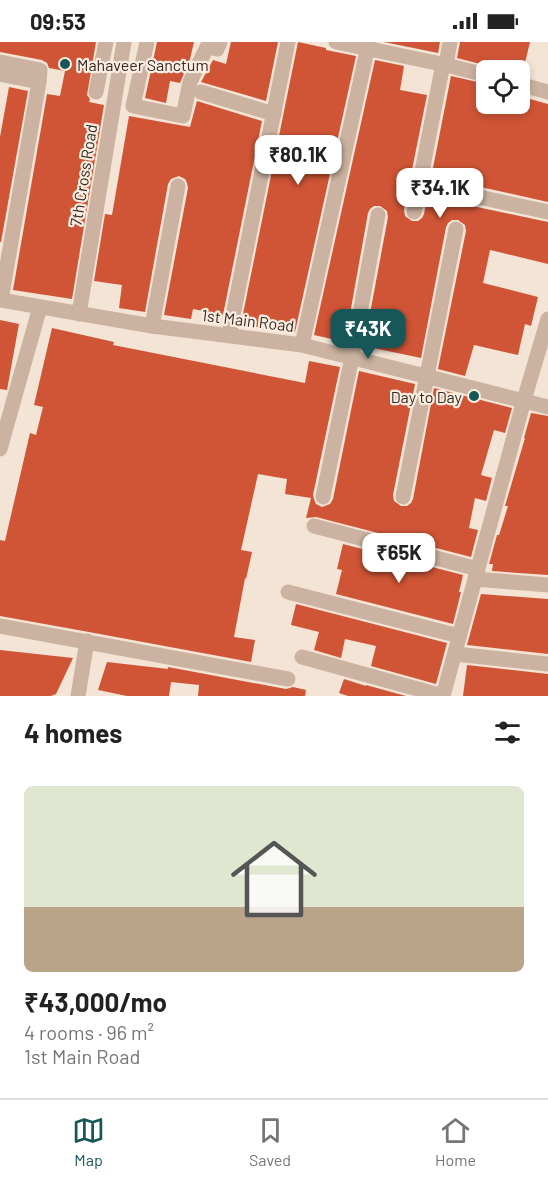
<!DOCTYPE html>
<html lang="en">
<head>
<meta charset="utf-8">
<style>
  body { margin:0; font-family:Barlow,sans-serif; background:#f2f2f2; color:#222; height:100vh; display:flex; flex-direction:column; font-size:22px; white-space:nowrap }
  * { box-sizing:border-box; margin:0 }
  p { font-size:20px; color:#767676 }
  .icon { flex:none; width:33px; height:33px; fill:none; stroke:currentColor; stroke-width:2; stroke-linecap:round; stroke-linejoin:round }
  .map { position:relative; height:654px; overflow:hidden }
  .side { display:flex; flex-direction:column; background:#fff; flex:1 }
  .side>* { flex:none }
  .controls { position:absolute; left:476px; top:18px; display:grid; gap:12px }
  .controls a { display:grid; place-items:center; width:54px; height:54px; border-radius:9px; background:#fff; box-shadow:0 3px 9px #0003; font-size:30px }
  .price { position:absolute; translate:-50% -51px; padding:0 14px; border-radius:12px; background:#fff; color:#222; font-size:20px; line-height:39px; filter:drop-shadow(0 2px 3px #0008) }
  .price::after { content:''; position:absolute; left:50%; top:36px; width:18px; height:14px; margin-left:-9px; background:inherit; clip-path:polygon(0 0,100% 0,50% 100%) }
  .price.on { background:#175759; color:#fff }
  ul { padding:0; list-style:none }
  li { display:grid; align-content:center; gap:12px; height:318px; padding:0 24px }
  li+li { border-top:2px solid #e0e0e0 }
  li span { display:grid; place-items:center; height:186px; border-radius:9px; color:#555 }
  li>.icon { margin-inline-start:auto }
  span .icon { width:108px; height:108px; fill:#fffc; stroke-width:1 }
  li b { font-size:26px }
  h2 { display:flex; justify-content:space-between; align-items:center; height:72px; padding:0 24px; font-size:26px }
  .status { display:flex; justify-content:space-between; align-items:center; height:42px; padding:0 30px; background:#fff; direction:ltr }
  .status svg { height:16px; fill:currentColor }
  .tabs { display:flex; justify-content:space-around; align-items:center; height:84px; border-top:2px solid #e0e0e0; background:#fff; font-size:16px; color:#767676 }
  .tabs a { display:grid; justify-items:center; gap:3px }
  .tabs .on { color:#175759 }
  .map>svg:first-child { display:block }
  .building { fill:#d05536 }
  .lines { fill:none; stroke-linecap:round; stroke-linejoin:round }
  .minor { stroke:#cbb2a1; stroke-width:15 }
  .poi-dot { fill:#175759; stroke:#faeee1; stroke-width:2 }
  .labels { text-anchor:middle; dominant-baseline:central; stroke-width:4.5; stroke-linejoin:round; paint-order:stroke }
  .poi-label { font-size:16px; fill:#352924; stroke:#faeee1; text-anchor:start }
  .street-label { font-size:16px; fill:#352924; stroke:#faeee1 }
</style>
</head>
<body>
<div class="status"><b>09:53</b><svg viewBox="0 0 49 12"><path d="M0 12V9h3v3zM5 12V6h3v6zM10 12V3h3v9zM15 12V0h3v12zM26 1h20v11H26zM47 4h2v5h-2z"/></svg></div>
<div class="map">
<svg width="548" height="654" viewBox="0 0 548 654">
  <rect width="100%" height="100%" fill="#f3e4d5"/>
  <!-- building -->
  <g class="building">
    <polygon points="0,0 96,0 87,53 90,57 89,60 104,63 72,257 13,248 47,52 60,54 65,29 49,26 47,21 42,18 0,10"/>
    <polygon points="157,0 194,0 190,17 180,41 170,39 166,61 145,56"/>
    <polygon points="231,0 278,0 266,59 201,40 213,18 226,22"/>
    <polygon points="298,0 326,6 326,8 356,14 295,290 269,285 268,287 241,282"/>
    <polygon points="384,0 440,0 438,11"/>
    <polygon points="460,0 530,0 522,33 519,33 519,28 502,28 493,27 488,24 457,16"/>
    <polygon points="375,18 404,24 400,48 427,53 404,168 405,174 412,179 418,179 422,176 424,172 451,34 486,42 486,62 519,62 519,54 548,62 548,160 467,142 461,143 456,149 456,156 459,160 463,162 548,180 548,222 490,208 483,241 538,255 531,284 525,282 518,313 474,303 465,334 438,327 466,189 465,183 458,178 452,178 448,181 446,185 421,316 364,304 388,175 387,169 380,164 374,164 370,167 368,171 345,300 314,293"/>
    <polygon points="9,45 28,49 1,200 0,200 0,95"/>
    <polygon points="197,59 262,79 223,273 193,267 191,277 164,273 188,146 187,141 185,137 179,134 171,137 168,142 145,270 119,266 122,243 94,239 105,172 112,173 129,74 190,85"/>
    <polygon points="0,278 19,282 7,348 0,347"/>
    <polygon points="52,286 114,300 113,303 305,341 309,319 340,325 313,453 314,457 316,462 322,465 330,462 333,457 359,329 415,342 393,453 394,459 401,464 407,464 411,461 413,457 434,346 512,366 505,391 494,388 481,433 492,436 486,459 475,456 469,486 478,488 471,515 316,475 306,476 311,456 285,452 287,437 258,432 241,508 252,510 246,537 245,536 234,595 255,598 251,620 89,590 0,574 0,498 5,499 30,391 36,393 43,365 34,363"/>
    <polygon points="531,371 548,374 548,533 492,529 493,522 489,522 497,493 499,493 500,490 508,464 505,464 525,396 524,396"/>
    <polygon points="343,502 463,533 459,550 461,550 453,582 336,552 342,528 337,527"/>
    <polygon points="481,552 548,557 548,612 467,603"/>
    <polygon points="296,562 447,601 436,642 371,624 376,604 345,597 341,616 314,608 319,590 291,583"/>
    <polygon points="0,608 73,616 56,652 51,654 0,654"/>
    <polygon points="107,620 168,627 168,625 286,647 293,645 306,648 305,654 198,654 199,643 171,640 169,654 127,654 98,648"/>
    <polygon points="467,623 548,632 548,654 463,654"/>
    <polygon points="344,637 366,644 366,643 406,654 348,654 339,651"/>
  </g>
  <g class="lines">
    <!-- minor -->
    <g class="minor">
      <polyline points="147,0 133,64 183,74 190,40 207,5 217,7 220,0"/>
      <polyline points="336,0 446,23 486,33"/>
      <polyline points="0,20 40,28 39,40"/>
      <polyline points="446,23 450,0"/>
      <polyline points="0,32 39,40 1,258"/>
      <polyline points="519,42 548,50"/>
      <polyline points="96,50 106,0"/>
      <polyline points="201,50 274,72"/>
      <polyline points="465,152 548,170"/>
      <polyline points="414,170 443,22"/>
      <polyline points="0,258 152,284 302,303 548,365"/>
      <polyline points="79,272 124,0"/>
      <polyline points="152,284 178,144"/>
      <polyline points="229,293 288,0"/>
      <polyline points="302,303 369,0"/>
      <polyline points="0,407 40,265"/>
      <polyline points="323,455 352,315 378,173"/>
      <polyline points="403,455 456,187"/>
      <polyline points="314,484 478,527"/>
      <polyline points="475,537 548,543"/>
      <polyline points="288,550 459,594"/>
      <polyline points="0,584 288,637"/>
      <polyline points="455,612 548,622"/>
      <polyline points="302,615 443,654"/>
      <polyline points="78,654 87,599"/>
      <polyline points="443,654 524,358 548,277"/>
    </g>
  </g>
  <!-- markers -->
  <g class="poi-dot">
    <circle cx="65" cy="22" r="6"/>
    <circle cx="474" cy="354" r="6"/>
  </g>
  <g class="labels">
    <!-- poi labels -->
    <g class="poi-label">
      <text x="77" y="22">Mahaveer Sanctum</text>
      <text x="462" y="354" text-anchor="end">Day to Day</text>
    </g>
    <!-- street labels -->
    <g class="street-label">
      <text transform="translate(83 133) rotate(-81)">7th Cross Road</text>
      <text transform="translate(248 278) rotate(7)">1st Main Road</text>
    </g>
  </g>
</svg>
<div class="controls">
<a><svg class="icon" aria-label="locate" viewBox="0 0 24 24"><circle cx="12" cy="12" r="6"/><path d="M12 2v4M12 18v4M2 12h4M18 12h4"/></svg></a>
</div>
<b class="price" style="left:298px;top:144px">₹80.1K</b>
<b class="price" style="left:440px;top:177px">₹34.1K</b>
<b class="price on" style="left:368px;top:318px">₹43K</b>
<b class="price" style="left:399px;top:542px">₹65K</b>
</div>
<section class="side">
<h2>4 homes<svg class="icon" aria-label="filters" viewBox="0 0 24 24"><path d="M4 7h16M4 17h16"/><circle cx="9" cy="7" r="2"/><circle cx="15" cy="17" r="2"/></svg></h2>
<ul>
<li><span style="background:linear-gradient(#dfe7d0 65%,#b9a48a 0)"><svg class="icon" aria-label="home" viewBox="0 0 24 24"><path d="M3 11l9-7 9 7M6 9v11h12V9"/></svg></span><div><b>₹43,000/mo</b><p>4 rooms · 96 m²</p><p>1st Main Road</p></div></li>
</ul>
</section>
<nav class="tabs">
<a class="on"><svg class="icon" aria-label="map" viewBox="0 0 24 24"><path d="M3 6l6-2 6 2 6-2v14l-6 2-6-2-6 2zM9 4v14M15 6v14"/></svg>Map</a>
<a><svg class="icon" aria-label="saved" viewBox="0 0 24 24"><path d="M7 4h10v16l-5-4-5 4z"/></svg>Saved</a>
<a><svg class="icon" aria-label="home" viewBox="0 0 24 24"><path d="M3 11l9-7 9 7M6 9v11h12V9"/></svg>Home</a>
</nav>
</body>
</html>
